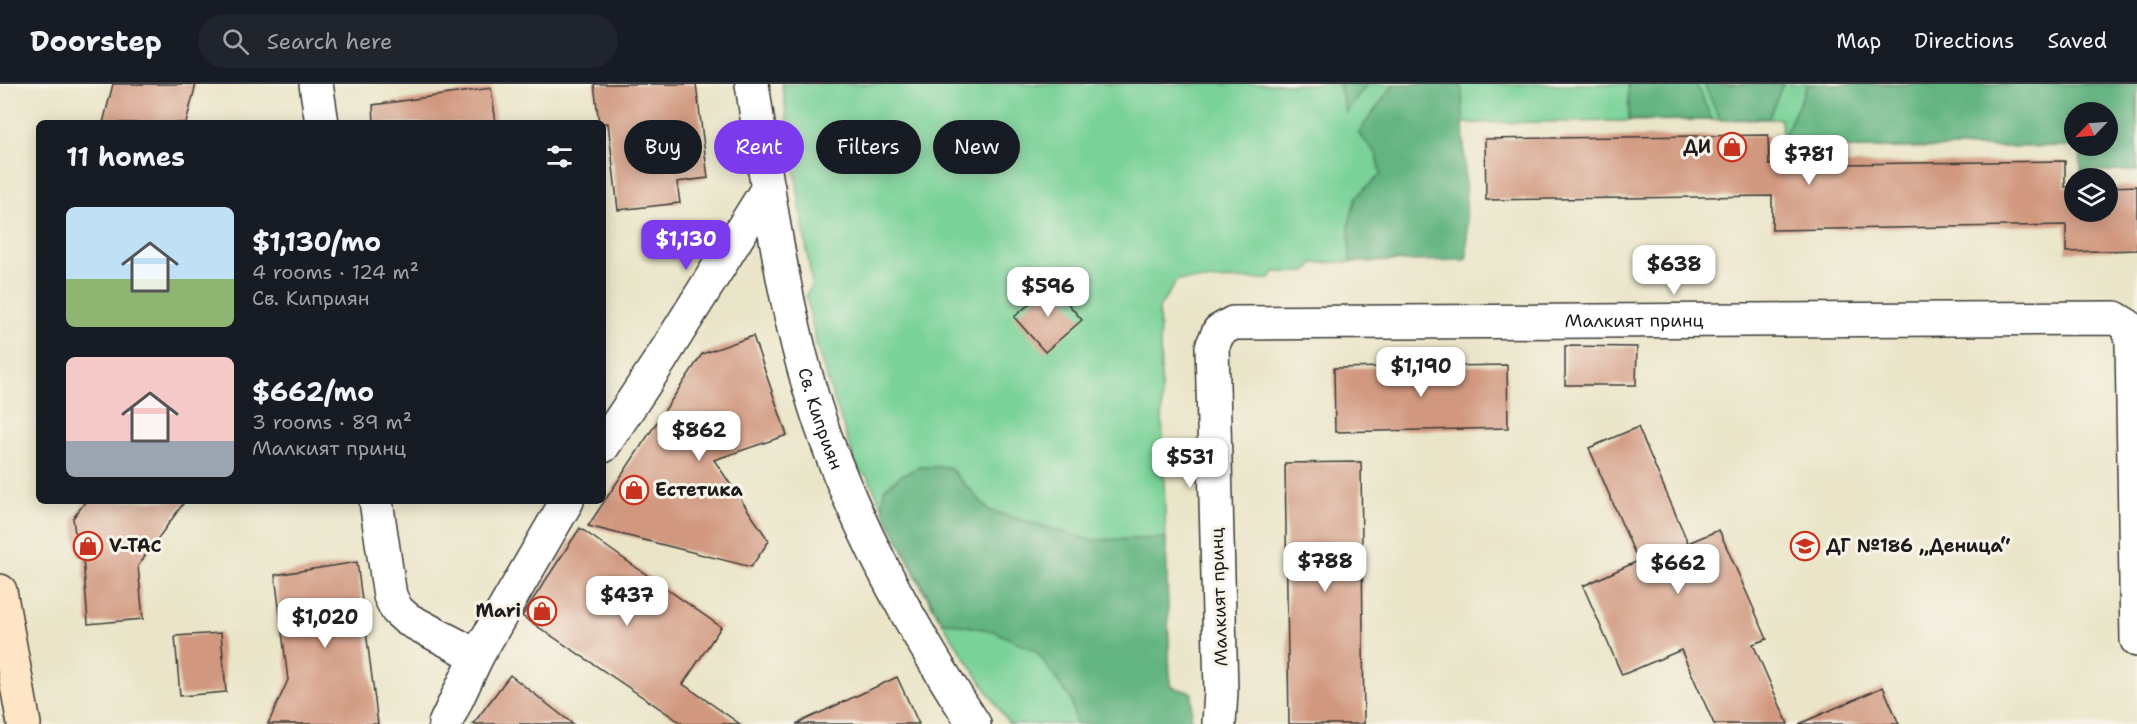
<!DOCTYPE html>
<html lang="en">
<head>
<meta charset="utf-8">
<style>
  body { margin:0; font-family:"Shantell Sans",sans-serif; background:#20242c; color:#f1f3f6; height:100vh; display:flex; flex-direction:column; font-size:22px; white-space:nowrap }
  * { box-sizing:border-box; margin:0 }
  p { font-size:20px; color:#9ea1a6 }
  .icon { flex:none; width:33px; height:33px; fill:none; stroke:currentColor; stroke-width:2; stroke-linecap:round; stroke-linejoin:round }
  .map { position:relative; flex:1; overflow:hidden }
  .side { position:absolute; left:36px; top:36px; width:570px; height:384px; display:flex; flex-direction:column; background:#171b24; border-radius:9px; box-shadow:0 3px 15px #0003 }
  .side>* { flex:none }
  .hud { position:absolute; left:624px; top:36px; width:570px; height:54px; display:flex; gap:12px }
  .needle { width:39px; rotate:245deg }
  .tools { position:absolute; left:2064px; top:18px; display:grid; gap:12px }
  .tools a { display:grid; place-items:center; width:54px; height:54px; border-radius:50%; background:#171b24; box-shadow:0 3px 15px #0003; font-size:30px }
  .price { position:absolute; translate:-50% -51px; padding:0 14px; border-radius:12px; background:#fff; color:#222; font-size:20px; line-height:39px; filter:drop-shadow(0 2px 3px #0008) }
  .price::after { content:''; position:absolute; left:50%; top:36px; width:18px; height:14px; margin-left:-9px; background:inherit; clip-path:polygon(0 0,100% 0,50% 100%) }
  .price.on { background:#7c3aed; color:#fff }
  ul { padding:0; list-style:none }
  li { display:flex; align-items:center; gap:18px; height:150px; padding:0 30px }
  li span { display:grid; place-items:center; flex:none; width:168px; height:120px; border-radius:9px; color:#555 }
  li>.icon { margin-inline-start:auto }
  span .icon { width:72px; height:72px; fill:#fffc; stroke-width:1 }
  li b { font-size:26px }
  h2 { display:flex; justify-content:space-between; align-items:center; height:72px; padding:0 30px; font-size:26px }
  .tag { padding:0 21px; border-radius:27px; background:#171b24; box-shadow:0 3px 15px #0003; font-size:21px; line-height:54px }
  .tag.on { background:#7c3aed; color:#fff }
  header { display:flex; align-items:center; gap:36px; box-sizing:border-box; height:84px; padding:0 30px; background:#171b24; border-bottom:2px solid #363941 }
  header strong { font-size:28px }
  nav { display:flex; gap:33px; margin-inline-start:auto; font-size:21px }
  .search { width:420px; height:54px; background:#20242c; display:flex; align-items:center; gap:15px; box-sizing:border-box; padding:0 21px; border-radius:33px; color:#9ea1a6; font-size:22px }
  .map>svg:first-child { display:block }
  .green { fill:#79d298; stroke:#4a775a; stroke-width:1.5; fill-rule:evenodd }
  .forest { fill:#62b480; stroke:#3f684e; stroke-width:1.5; fill-rule:evenodd }
  .building { fill:#d1987f }
  .lines { fill:none; stroke-linecap:round; stroke-linejoin:round }
  .minor-casing { stroke:#3b3a36; stroke-width:36 }
  .tertiary-casing { stroke:#3b3a36; stroke-width:36 }
  .secondary-casing { stroke:#3b3a36; stroke-width:36 }
  .minor { stroke:#fff; stroke-width:33 }
  .tertiary { stroke:#fff; stroke-width:33 }
  .secondary { stroke:#fee5c5; stroke-width:33 }
  .labels { text-anchor:middle; dominant-baseline:central; stroke-width:6; stroke-linejoin:round; paint-order:stroke }
  .poi-label { font-size:18px; font-weight:bold; fill:#1c1c1c; stroke:#f7f3e8; text-anchor:start }
  .street-label { font-size:18px; fill:#1c1c1c; stroke:#f7f3e8 }
</style>
</head>
<body>
<header>
<strong>Doorstep</strong>
<div class="search"><svg class="icon" aria-label="search" viewBox="0 0 24 24"><circle cx="10" cy="10" r="6"/><path d="M15 15l6 6"/></svg>Search here</div>
<nav><a>Map</a><a>Directions</a><a>Saved</a></nav>
</header>
<div class="map">
<svg width="2137" height="640" viewBox="0 0 2137 640">
  <rect width="100%" height="100%" fill="#f7f3e8"/>
  <filter id="ink" filterUnits="userSpaceOnUse"><feTurbulence type="fractalNoise" baseFrequency=".0167" numOctaves="2"/><feDisplacementMap in="SourceGraphic" scale="12" xChannelSelector="R" yChannelSelector="G"/><feConvolveMatrix kernelMatrix="1 2 1 2 8 2 1 2 1" color-interpolation-filters="sRGB"/></filter>
  <filter id="wash" filterUnits="userSpaceOnUse"><feTurbulence type="fractalNoise" baseFrequency=".008" numOctaves="4" result="noise"/><feDisplacementMap in="SourceGraphic" scale="24" xChannelSelector="R" yChannelSelector="G"/><feGaussianBlur stdDeviation="1.35" result="paint"/><feColorMatrix in="noise" values="0 0 0 0 0 0 0 0 0 0 0 0 0 0 0 0 0 1.4 0 .05"/><feComposite in="paint" operator="in"/></filter>
  <g filter="url(#wash)">
    <rect width="100%" height="100%" fill="#eae5c8"/>
    <!-- green -->
    <path class="green" d="M782,0H2137V87L2080,62L1783,65L1781,35L1463,39L1466,175L1313,179L1310,185L1305,188H1274L1270,195L1177,196L1159,224L1170,602L1192,609L1191,640H1009L941,537L920,501L868,393L859,387L853,372L818,267L806,211L812,201ZM2074,28H2108V62H2074Z"/>
    <!-- forest -->
    <g class="forest">
      <polygon points="1339,0 1367,0 1346,29"/>
      <polygon points="1394,0 1454,0 1460,2 1462,5 1467,149 1467,172 1464,176 1350,178 1349,140 1356,113 1381,90 1377,71 1358,49"/>
      <polygon points="1628,0 1696,0 1712,36 1629,36"/>
      <polygon points="1704,0 1783,0 1769,34 1720,36"/>
      <path d="M1808,0H2137V87H2081L2080,62L1783,65V54ZM2108,28V62H2074V28Z"/>
      <polygon points="919,383 949,383 989,426 1090,456 1166,454 1170,602 1192,609 1191,640 1076,640 1071,616 1036,567 993,547 941,537 883,426 884,405 902,391"/>
    </g>
    <g id="blocks">
      <!-- building -->
      <g class="building">
        <polygon points="113,0 196,0 186,39 103,39"/>
        <polygon points="594,0 696,0 708,94 677,98 680,119 618,126 608,39 599,39"/>
        <polygon points="491,4 496,39 374,39 373,21"/>
        <polygon points="1768,51 1769,81 2065,77 2065,103 2074,103 2074,128 2108,128 2108,103 2137,102 2137,166 2066,168 2066,141 1772,146 1772,112 1486,116 1485,55"/>
        <polygon points="1052,201 1082,236 1045,268 1014,233"/>
        <polygon points="753,252 787,351 714,376 769,457 751,483 588,442 702,270"/>
        <polygon points="1565,262 1637,263 1636,301 1565,301"/>
        <polygon points="1507,281 1508,344 1335,348 1334,284"/>
        <polygon points="1638,343 1688,459 1719,446 1767,555 1753,560 1788,640 1714,640 1681,566 1622,591 1583,502 1638,477 1589,364"/>
        <polygon points="1361,378 1364,640 1289,640 1285,379"/>
        <polygon points="86,417 185,417 138,482 143,535 88,540 83,473 78,473 73,434"/>
        <polygon points="580,444 721,543 683,600 740,640 683,640 522,532"/>
        <polygon points="357,478 378,640 268,640 288,596 275,491"/>
        <polygon points="221,549 226,608 180,612 175,552"/>
        <polygon points="510,591 573,640 473,640"/>
        <polygon points="897,593 919,640 796,640"/>
        <polygon points="1883,603 1899,640 1799,640"/>
      </g>
    </g>
  </g>
  <g filter="url(#ink)">
    <use href="#blocks" fill-opacity="0" stroke="#3b3a36" stroke-width="1.5"/>
    <g class="lines">
      <!-- minor casing -->
      <g class="minor-casing">
        <g id="minor">
          <polyline points="316,0 322,39"/>
          <polyline points="603,362 661,275 768,104"/>
          <polyline points="376,417 390,512 397,526 407,535 477,572"/>
          <polyline points="445,640 477,572 567,417"/>
          <path id="s1" d="M1219,640L1221,607L1212,263L1219,247L1233,239L2115,234L2128,242L2132,258L2137,556"/>
        </g>
      </g>
      <!-- tertiary casing -->
      <g class="tertiary-casing">
        <g id="tertiary">
          <path id="s2" d="M752,0C770,119 785,241 826,355C863,456 915,550 974,640"/>
        </g>
      </g>
      <!-- secondary casing -->
      <g class="secondary-casing">
        <polyline id="secondary" points="0,507 24,640"/>
      </g>
      <!-- minor -->
      <use href="#minor" class="minor"/>
      <!-- tertiary -->
      <use href="#tertiary" class="tertiary"/>
      <!-- secondary -->
      <use href="#secondary" class="secondary"/>
    </g>
  </g>
  <!-- icons -->
  <defs>
    <g id="shop-ring" transform="scale(1.5)"><circle r="9.5" fill="#f7f3e8" stroke="#c8321e" stroke-width="1.5"/><path d="M-5-2.5h2.3a2.7 3.5 0 0 1 5.4 0H5L5.5 6h-11ZM-1.5-2.5h3a1.5 2.3 0 0 0-3 0Z" fill="#c8321e"/></g>
    <g id="school-ring" transform="scale(1.5)"><circle r="9.5" fill="#f7f3e8" stroke="#c8321e" stroke-width="1.5"/><path d="M0-5L7-2L0 1L-7-2ZM-4 1L0 2.5L4 1V4Q0 6-4 4Z" fill="#c8321e"/></g>
  </defs>
  <g fill-rule="evenodd">
    <use href="#shop-ring" x="1732" y="63"/>
    <use href="#shop-ring" x="634" y="406"/>
    <use href="#shop-ring" x="88" y="462"/>
    <use href="#school-ring" x="1805" y="462"/>
    <use href="#shop-ring" x="542" y="527"/>
  </g>
  <g class="labels">
    <!-- poi labels -->
    <g class="poi-label">
      <text x="1711" y="63" text-anchor="end">ДИ</text>
      <text x="655" y="406">Естетика</text>
      <text x="109" y="462">V-TAC</text>
      <text x="1826" y="462">ДГ №186 „Деница“</text>
      <text x="521" y="527" text-anchor="end">Mari</text>
    </g>
    <!-- street labels -->
    <g class="street-label">
      <text stroke="none"><textPath href="#s1" startOffset="812">Малкият принц</textPath></text>
      <text stroke="none"><textPath href="#s2" startOffset="342">Св. Киприян</textPath></text>
      <text transform="translate(1219 513) rotate(-92)">Малкият принц</text>
    </g>
  </g>
</svg>
<div class="tools">
<a><svg class="needle" viewBox="-14 -14 28 28"><path d="M0-13l5 13h-10z" fill="#e53935"/><path d="M0 13l5-13h-10z" fill="#9ea1a6"/></svg></a>
<a><svg class="icon" aria-label="layers" viewBox="0 0 24 24"><path d="M12 4l9 5-9 5-9-5zM3 14l9 5 9-5"/></svg></a>
</div>
<b class="price" style="left:1809px;top:102px">$781</b>
<b class="price on" style="left:686px;top:187px">$1,130</b>
<b class="price" style="left:1674px;top:212px">$638</b>
<b class="price" style="left:1048px;top:234px">$596</b>
<b class="price" style="left:1421px;top:314px">$1,190</b>
<b class="price" style="left:699px;top:378px">$862</b>
<b class="price" style="left:1190px;top:405px">$531</b>
<b class="price" style="left:1325px;top:509px">$788</b>
<b class="price" style="left:1678px;top:511px">$662</b>
<b class="price" style="left:627px;top:543px">$437</b>
<b class="price" style="left:325px;top:565px">$1,020</b>
<div class="hud">
<a class="tag">Buy</a>
<a class="tag on">Rent</a>
<a class="tag">Filters</a>
<a class="tag">New</a>
</div>
<section class="side">
<h2>11 homes<svg class="icon" aria-label="filters" viewBox="0 0 24 24"><path d="M4 7h16M4 17h16"/><circle cx="9" cy="7" r="2"/><circle cx="15" cy="17" r="2"/></svg></h2>
<ul>
<li><span style="background:linear-gradient(#bfe0f5 60%,#8fb573 0)"><svg class="icon" aria-label="home" viewBox="0 0 24 24"><path d="M3 11l9-7 9 7M6 9v11h12V9"/></svg></span><div><b>$1,130/mo</b><p>4 rooms · 124 m²</p><p>Св. Киприян</p></div></li>
<li><span style="background:linear-gradient(#f6c9c9 70%,#9aa5b1 0)"><svg class="icon" aria-label="home" viewBox="0 0 24 24"><path d="M3 11l9-7 9 7M6 9v11h12V9"/></svg></span><div><b>$662/mo</b><p>3 rooms · 89 m²</p><p>Малкият принц</p></div></li>
</ul>
</section>
</div>
</body>
</html>
